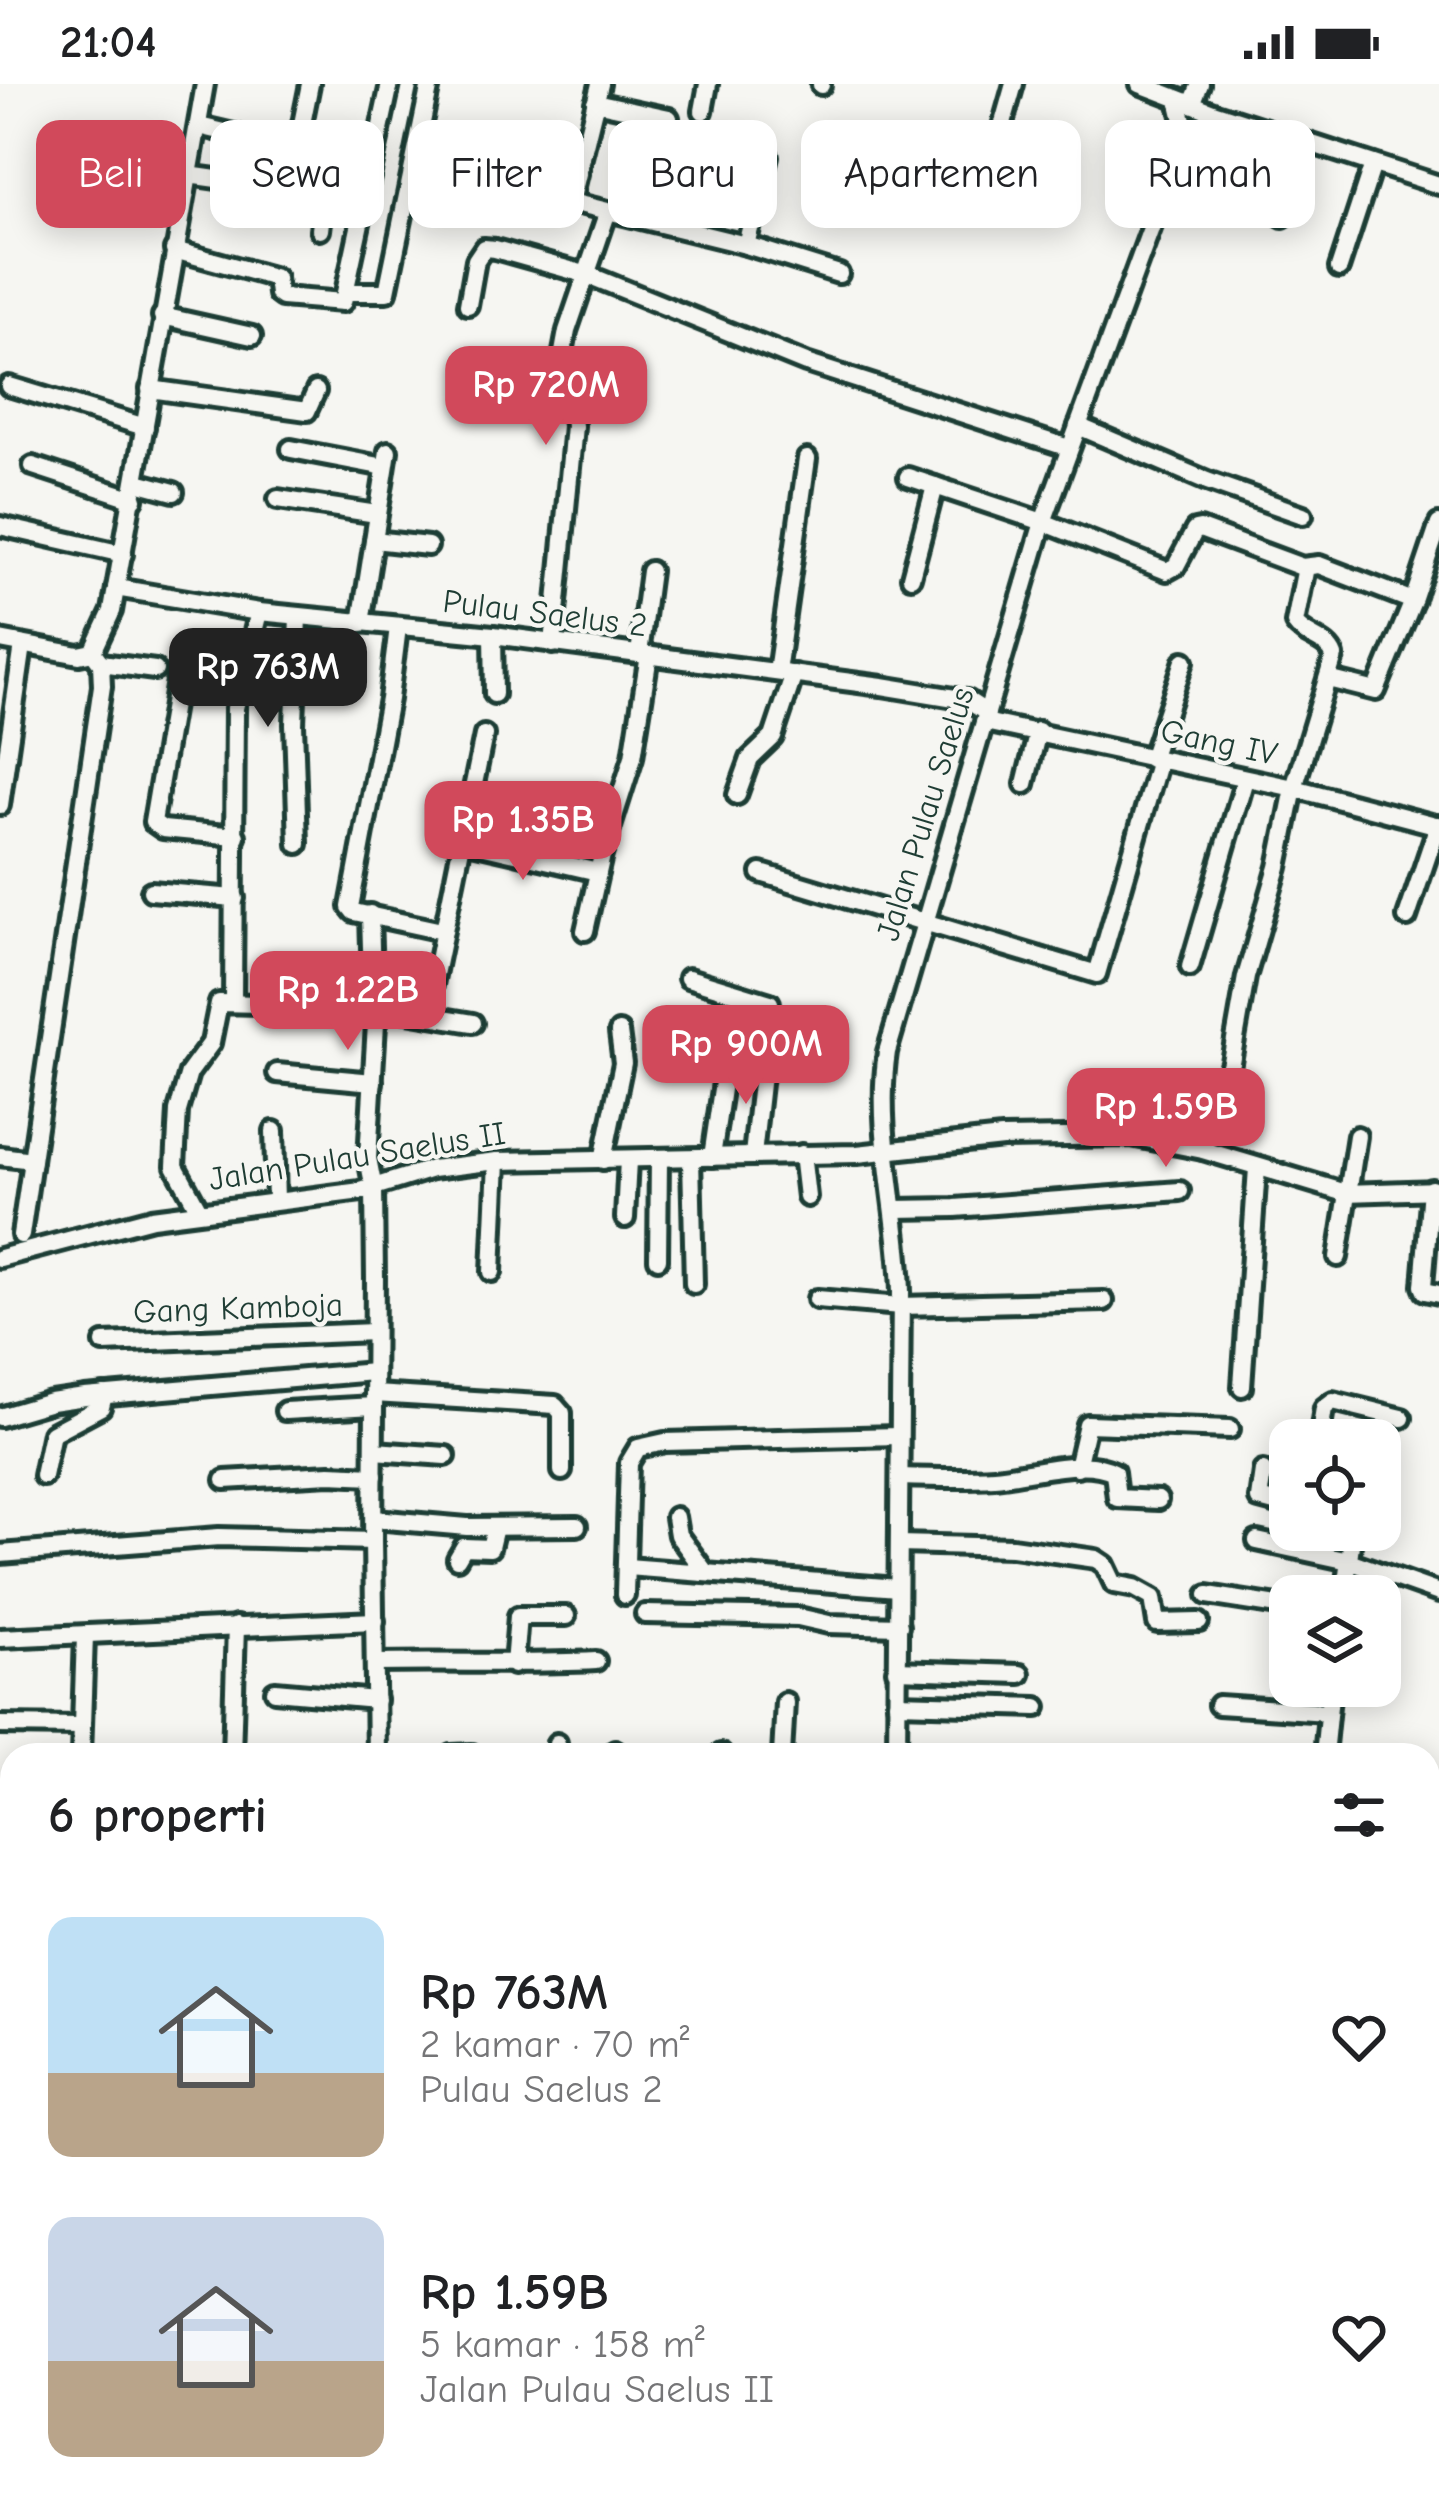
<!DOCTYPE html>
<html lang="id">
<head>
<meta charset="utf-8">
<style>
  body { margin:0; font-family:"Comic Neue",sans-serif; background:#f2f2f2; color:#202124; height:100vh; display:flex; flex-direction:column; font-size:45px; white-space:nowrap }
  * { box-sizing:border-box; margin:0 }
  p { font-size:39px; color:#757577 }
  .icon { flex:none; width:66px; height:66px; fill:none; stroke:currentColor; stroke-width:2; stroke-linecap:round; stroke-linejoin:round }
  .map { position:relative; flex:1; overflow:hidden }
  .drawer { position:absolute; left:0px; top:1659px; width:1440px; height:771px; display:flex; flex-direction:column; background:#fff; border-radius:36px 36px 0 0; box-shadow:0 6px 30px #0003 }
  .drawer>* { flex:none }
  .banner { position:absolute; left:36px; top:36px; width:1368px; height:108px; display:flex; gap:24px }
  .buttons { position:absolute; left:1269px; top:1335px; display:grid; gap:24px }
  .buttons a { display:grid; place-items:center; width:132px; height:132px; border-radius:24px; background:#fff; box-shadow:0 6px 30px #0003; font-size:60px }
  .price { position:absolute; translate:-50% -102px; padding:0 27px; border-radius:24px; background:#d1495b; color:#fff; font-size:39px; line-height:78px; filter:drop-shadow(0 3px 6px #0008) }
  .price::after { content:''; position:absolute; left:50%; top:72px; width:36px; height:27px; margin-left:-18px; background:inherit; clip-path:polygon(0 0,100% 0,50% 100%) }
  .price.current { background:#222; color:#fff }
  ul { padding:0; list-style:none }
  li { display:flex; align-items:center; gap:36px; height:300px; padding:0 48px }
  li span { display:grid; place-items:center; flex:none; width:336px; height:240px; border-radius:24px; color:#555 }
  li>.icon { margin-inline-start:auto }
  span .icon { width:144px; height:144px; fill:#fffc; stroke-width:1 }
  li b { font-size:51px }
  h2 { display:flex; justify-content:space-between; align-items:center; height:144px; padding:0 48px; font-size:51px }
  .pill { padding:0 42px; border-radius:24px; background:#fff; box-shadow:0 6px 30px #0003; font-size:42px; line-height:108px }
  .pill.current { background:#d1495b; color:#fff }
  .status { display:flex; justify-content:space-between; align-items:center; height:84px; padding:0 60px; background:#fff; direction:ltr }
  .status svg { height:33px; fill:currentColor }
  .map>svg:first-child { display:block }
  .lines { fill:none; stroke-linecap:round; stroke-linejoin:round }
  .stream { stroke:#589595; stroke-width:4.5 }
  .minor-casing { stroke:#1f3d34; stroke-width:26 }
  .major-casing { stroke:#1f3d34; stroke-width:30 }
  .minor { stroke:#f6f6f2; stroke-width:16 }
  .major { stroke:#fcdcac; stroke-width:21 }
  .labels { text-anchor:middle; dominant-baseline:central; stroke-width:9; stroke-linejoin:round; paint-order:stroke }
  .street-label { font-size:33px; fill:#1f3d34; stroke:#f6f6f2 }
</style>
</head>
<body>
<div class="status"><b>21:04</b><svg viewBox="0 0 49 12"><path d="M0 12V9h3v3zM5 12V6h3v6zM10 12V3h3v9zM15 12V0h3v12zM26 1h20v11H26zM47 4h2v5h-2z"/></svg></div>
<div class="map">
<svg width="1439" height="2429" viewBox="0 0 1439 2429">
  <rect width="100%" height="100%" fill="#f6f6f2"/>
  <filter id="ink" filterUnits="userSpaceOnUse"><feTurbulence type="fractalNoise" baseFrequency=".00833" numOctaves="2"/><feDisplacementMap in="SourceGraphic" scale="24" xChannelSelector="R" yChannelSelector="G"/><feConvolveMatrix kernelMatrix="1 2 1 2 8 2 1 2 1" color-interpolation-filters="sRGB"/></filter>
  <g filter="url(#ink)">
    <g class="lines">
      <!-- stream -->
      <polyline class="stream" points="0,1819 12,1824"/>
      <!-- minor casing -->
      <g class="minor-casing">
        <g id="minor">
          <polyline points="600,0 571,118 746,161 839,190"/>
          <polyline points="1140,0 1213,28 1439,101"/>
          <polyline points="821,1 821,0"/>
          <polyline points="595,18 669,34"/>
          <polyline points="1192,20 1200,0"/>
          <polyline points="703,27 708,0"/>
          <polyline points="199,42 297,65 310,0"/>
          <polyline points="1001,46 1014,0"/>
          <polyline points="301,54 325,57 330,62 320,146"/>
          <polyline points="106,65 97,108 101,113 144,128 180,134"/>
          <polyline points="1176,75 1245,107 1283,133"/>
          <polyline points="188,91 281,104"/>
          <polyline points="746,161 768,72"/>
          <polyline points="174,166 276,194 278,210 282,213 343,218 390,0"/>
          <polyline points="1339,184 1373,80"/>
          <polyline points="346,208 387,208 430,0"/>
          <polyline points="468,221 476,176 484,164 495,165 588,191 806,279 1069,364"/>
          <polyline points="162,232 252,252"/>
          <polyline points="9,302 145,343"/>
          <polyline points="150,305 307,327 316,307"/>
          <polyline points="1078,342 1207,397 1303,431"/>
          <polyline points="291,365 385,383"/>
          <polyline points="33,382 134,415"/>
          <polyline points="908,393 1043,438 1167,487 1176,482 1195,446 1200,445 1302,483 1319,481 1413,517"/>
          <polyline points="137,398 174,408"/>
          <polyline points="278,415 377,430"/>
          <polyline points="0,442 123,470"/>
          <polyline points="374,456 428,462"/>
          <polyline points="911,493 935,402"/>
          <polyline points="116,504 259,528 493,551 882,602 967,616 987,629"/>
          <polyline points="361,539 388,367"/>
          <polyline points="398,543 389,615 350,823 354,828 442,847"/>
          <polyline points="493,551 494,610"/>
          <polyline points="0,556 79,571 93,568 112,527 205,0"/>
          <polyline points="553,560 574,342 573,334 556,306 567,247 608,127"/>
          <polyline points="639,570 650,487"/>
          <polyline points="101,579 155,586"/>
          <polyline points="777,588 807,375"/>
          <polyline points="178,591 153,738 163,745 236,752"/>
          <polyline points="1328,595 1376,607 1413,517 1439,440"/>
          <polyline points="985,638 1294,704 1439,742"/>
          <polyline points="1151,675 1184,577"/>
          <polyline points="1025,700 1038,647"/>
          <polyline points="737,711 750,675 773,653 794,590"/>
          <polyline points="0,721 23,561"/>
          <polyline points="459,756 598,788"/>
          <polyline points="298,760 294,640 298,532"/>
          <polyline points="761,789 1097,890 1159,676"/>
          <polyline points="151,807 235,814"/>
          <polyline points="370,830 372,897 377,923 368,1074 374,1105 375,1194 373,1457 376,1671"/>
          <polyline points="1407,833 1438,741"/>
          <polyline points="585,847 602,771 633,673 649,571"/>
          <polyline points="1190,883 1245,695"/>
          <polyline points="688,894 770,919 753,1071"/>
          <polyline points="233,917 235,624 259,528"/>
          <polyline points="427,930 484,651"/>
          <polyline points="277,989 373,998"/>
          <polyline points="274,1047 276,1116"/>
          <path d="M1203,1066L1231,978L1246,893L1278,783L1294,704L1334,572C1328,555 1305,554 1295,539L1305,488L1302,483"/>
          <polyline points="802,1070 807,1113"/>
          <polyline points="0,1072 32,1076"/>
          <polyline points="712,1073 728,964"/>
          <polyline points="691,1074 694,1200"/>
          <polyline points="603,1076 623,979 619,948"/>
          <polyline points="1431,1105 1423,1202 1425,1207 1439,1210"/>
          <polyline points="895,1125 955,1124 1180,1107"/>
          <polyline points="199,1126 175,1082 178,1027 189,989 211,959 219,919 377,923 473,939"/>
          <polyline points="625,1134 628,1076"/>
          <polyline points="21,1151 102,602 101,579 93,568"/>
          <polyline points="1338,1173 1357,1052"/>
          <polyline points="0,1174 152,1134 361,1107 432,1085 497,1077 857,1070 1002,1054 1131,1052 1203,1066 1346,1109 1439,1106"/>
          <polyline points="658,1175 659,1076"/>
          <polyline points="492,1188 497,1077"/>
          <polyline points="817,1215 901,1222 1104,1217"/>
          <polyline points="104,1259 374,1248"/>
          <polyline points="1242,1303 1257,1084"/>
          <polyline points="374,1310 555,1321 562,1329 562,1387"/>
          <polyline points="285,1327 374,1322"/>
          <polyline points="0,1333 51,1318 85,1313 373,1288"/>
          <polyline points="1319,1356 1324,1324 1333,1317 1402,1334"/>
          <polyline points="374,1367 446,1372"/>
          <polyline points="1077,1383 1087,1340 1230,1345"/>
          <polyline points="1263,1387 1259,1415 1290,1423"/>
          <polyline points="43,1392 52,1349 101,1323 104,1311"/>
          <path d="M900,1393C931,1394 963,1395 994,1393C1029,1390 1084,1372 1114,1388L1117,1414L1158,1416"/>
          <polyline points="225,1396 330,1390 374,1392"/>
          <polyline points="675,1433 678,1451 706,1489"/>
          <polyline points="375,1435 467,1443 577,1442"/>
          <polyline points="1257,1457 1349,1477 1439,1509"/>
          <polyline points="899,1460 1012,1463 1096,1475 1105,1481 1114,1500 1135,1504 1153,1514 1157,1539 1199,1538"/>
          <polyline points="0,1470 219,1453 373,1457"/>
          <polyline points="457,1475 464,1463 490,1464 495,1443"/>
          <polyline points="627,1483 898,1504"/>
          <polyline points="625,1511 629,1379 638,1364 665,1358 898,1352"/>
          <polyline points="1208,1511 1290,1524"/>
          <polyline points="1344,1512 1353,1446"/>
          <polyline points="645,1530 798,1533 829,1540 899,1542"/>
          <polyline points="0,1554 375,1537"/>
          <path d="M376,1579C450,1577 522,1581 596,1577"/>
          <polyline points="514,1581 518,1532 566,1532"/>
          <polyline points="896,1586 1020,1590"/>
          <polyline points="275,1607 376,1616"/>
          <polyline points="897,1619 1037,1623"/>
          <polyline points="1218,1621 1328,1628"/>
          <polyline points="0,1641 80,1642"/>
          <polyline points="557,1659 558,1671"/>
          <polyline points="615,1666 615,1671"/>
          <polyline points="81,1671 85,1551"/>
          <polyline points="232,1671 236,1542"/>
          <polyline points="452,1671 472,1670"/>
          <polyline points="721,1671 721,1670"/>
          <polyline points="782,1671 785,1618"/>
          <path d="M897,1671L901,1208C899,1128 875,1047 887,968L1043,438L1186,49L1178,15"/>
          <polyline points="1324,1671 1331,1602"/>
          <polyline points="1428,1713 1439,1712"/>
          <polyline points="0,1732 12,1740"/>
          <polyline points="0,1807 12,1812"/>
          <polyline points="1428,1903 1439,1795"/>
          <polyline points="1428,1968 1439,1970"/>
          <polyline points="0,2117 12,2054"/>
          <polyline points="118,2418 119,2429"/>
          <polyline points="393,2418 394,2429"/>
          <polyline points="494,2418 494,2429"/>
          <polyline points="164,2422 164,2429"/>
          <polyline points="1230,2426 1337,2426 1349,2418"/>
          <polyline points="30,2429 30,2418"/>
          <polyline points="63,2429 63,2418"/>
          <polyline points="676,2429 677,2426"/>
          <polyline points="708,2429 710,2418"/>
          <polyline points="856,2429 858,2418"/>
          <polyline points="972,2429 974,2418"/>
        </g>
      </g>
      <!-- major casing -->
      <g class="major-casing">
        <g id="major">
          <polyline points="1428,2195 1439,2195"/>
          <polyline points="0,2317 12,2315"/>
        </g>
      </g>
      <!-- minor -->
      <use href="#minor" class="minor"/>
      <!-- major -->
      <use href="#major" class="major"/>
    </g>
  </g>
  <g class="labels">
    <!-- street labels -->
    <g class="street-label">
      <text transform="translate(545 529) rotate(7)">Pulau Saelus 2</text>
      <text transform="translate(1219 658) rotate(12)">Gang IV</text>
      <text transform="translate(925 730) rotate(-73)">Jalan Pulau Saelus</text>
      <text transform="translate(357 1072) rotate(-9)">Jalan Pulau Saelus II</text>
      <text transform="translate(238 1224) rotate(-2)">Gang Kamboja</text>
    </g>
  </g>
</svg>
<div class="buttons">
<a><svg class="icon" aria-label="locate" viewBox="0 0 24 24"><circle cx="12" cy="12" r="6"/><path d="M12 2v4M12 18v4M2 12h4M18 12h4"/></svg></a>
<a><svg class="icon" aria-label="layers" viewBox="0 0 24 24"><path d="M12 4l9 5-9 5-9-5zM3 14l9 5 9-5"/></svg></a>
</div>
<b class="price" style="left:546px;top:364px">Rp 720M</b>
<b class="price current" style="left:268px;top:646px">Rp 763M</b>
<b class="price" style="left:523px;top:799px">Rp 1.35B</b>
<b class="price" style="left:348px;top:969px">Rp 1.22B</b>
<b class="price" style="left:746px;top:1023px">Rp 900M</b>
<b class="price" style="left:1166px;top:1086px">Rp 1.59B</b>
<div class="banner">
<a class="pill current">Beli</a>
<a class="pill">Sewa</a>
<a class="pill">Filter</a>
<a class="pill">Baru</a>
<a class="pill">Apartemen</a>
<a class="pill">Rumah</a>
</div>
<section class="drawer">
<h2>6 properti<svg class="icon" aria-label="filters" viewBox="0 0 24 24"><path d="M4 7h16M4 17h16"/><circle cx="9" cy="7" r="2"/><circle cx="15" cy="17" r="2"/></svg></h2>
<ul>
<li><span style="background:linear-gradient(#bfe0f5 65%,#b9a48a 0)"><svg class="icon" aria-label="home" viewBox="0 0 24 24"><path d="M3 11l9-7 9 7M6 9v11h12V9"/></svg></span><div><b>Rp 763M</b><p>2 kamar · 70 m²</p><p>Pulau Saelus 2</p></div><svg class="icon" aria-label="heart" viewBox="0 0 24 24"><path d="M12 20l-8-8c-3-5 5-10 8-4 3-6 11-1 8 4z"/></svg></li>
<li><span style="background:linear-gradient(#c9d6e8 60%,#b9a48a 0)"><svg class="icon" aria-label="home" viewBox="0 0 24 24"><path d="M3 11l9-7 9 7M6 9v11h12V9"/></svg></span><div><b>Rp 1.59B</b><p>5 kamar · 158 m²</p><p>Jalan Pulau Saelus II</p></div><svg class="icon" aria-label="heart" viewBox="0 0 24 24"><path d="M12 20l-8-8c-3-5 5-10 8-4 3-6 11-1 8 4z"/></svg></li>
</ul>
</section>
</div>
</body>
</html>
